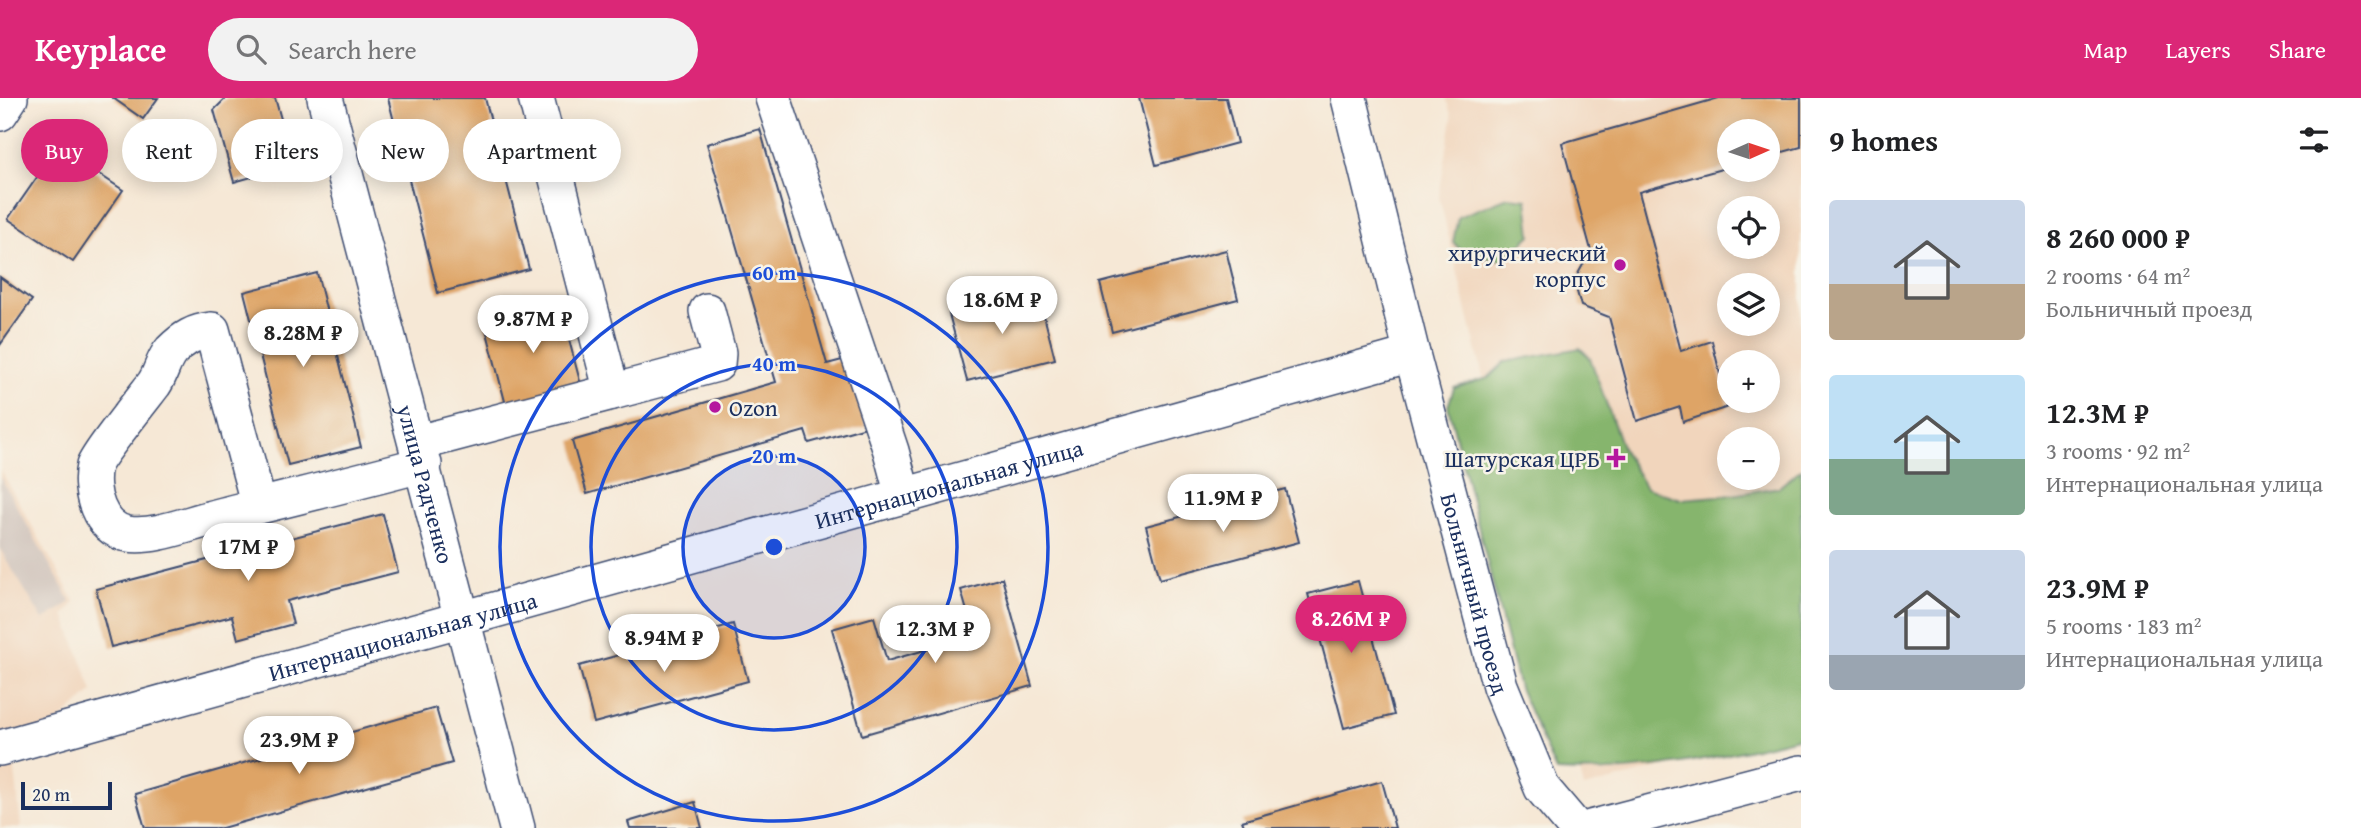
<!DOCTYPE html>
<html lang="en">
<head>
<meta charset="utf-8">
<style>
  body { margin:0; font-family:"Gentium Book Plus",serif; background:#f2f2f2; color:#202124; height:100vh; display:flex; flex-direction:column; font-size:26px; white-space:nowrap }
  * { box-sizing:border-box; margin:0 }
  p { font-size:23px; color:#757577 }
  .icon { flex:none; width:38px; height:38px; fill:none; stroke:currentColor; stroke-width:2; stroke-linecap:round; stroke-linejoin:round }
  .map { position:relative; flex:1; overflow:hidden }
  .sheet { display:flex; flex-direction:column; background:#fff; width:560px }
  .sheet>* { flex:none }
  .hud { position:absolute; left:21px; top:21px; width:665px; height:63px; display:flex; gap:14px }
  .needle { width:46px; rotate:87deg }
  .fabs { position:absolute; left:1717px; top:21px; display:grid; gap:14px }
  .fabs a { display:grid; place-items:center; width:63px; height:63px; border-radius:50%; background:#fff; box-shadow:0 4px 18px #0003; font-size:35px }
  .scale { position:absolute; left:21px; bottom:18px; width:91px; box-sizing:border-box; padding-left:7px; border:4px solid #1b2f5e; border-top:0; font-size:19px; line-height:24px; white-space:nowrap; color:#1b2f5e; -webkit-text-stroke:5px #f7f3e8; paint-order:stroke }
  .price { position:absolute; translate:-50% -60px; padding:0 16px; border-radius:24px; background:#fff; color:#222; font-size:23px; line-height:46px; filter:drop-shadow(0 2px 4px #0008) }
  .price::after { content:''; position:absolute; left:50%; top:42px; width:21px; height:16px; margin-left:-10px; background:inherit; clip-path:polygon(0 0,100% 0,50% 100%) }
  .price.on { background:#db2777; color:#fff }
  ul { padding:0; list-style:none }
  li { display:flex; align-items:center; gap:21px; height:175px; padding:0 28px }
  li span { display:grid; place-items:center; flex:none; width:196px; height:140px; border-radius:7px; color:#555 }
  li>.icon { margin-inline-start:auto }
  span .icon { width:84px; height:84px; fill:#fffc; stroke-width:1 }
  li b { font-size:30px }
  h2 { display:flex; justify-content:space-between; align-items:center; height:84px; padding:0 28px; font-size:30px }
  .tag { padding:0 24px; border-radius:32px; background:#fff; box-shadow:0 4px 18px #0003; font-size:24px; line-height:63px }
  .tag.on { background:#db2777; color:#fff }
  header { display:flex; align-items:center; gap:42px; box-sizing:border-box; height:98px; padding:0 35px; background:#db2777; color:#fff }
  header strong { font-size:33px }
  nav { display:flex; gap:38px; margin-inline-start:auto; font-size:24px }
  .search { width:490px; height:63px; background:#f2f2f2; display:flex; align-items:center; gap:18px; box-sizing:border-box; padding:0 24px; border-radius:38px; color:#757577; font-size:26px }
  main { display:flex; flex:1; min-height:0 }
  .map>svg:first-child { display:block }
  .built { fill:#f1d5bc; fill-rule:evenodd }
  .industrial { fill:#cec1b9 }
  .forest { fill:#86b56d; stroke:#507266; stroke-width:2 }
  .building { fill:#dea466 }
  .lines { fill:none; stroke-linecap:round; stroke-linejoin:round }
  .minor-casing { stroke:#3c4b70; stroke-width:38 }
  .minor { stroke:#fff; stroke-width:35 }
  .ring { fill:none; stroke:#1d4ed8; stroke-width:3.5 }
  .poi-dot { fill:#b5179e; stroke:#f7f3e8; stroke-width:2.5 }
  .labels { text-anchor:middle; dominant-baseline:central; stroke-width:5; stroke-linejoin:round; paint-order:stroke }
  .poi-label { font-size:23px; fill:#1b2f5e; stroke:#f7f3e8; text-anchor:end }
  .street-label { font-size:23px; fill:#1b2f5e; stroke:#f7f3e8 }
  .centre { fill:#1d4ed8; stroke:#f7f3e8; stroke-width:3.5 }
  .ring-label { font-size:21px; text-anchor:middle; font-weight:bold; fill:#1d4ed8; stroke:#f7f3e8; stroke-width:5; stroke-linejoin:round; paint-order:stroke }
</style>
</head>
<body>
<header>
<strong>Keyplace</strong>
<div class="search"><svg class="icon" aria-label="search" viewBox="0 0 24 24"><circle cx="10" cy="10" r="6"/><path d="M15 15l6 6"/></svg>Search here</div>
<nav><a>Map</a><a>Layers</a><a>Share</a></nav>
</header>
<main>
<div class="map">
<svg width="1801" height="730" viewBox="0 0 1801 730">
  <rect width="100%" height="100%" fill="#f7f3e8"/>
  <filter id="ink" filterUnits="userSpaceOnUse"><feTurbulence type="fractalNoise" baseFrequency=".0143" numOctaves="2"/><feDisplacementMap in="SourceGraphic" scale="14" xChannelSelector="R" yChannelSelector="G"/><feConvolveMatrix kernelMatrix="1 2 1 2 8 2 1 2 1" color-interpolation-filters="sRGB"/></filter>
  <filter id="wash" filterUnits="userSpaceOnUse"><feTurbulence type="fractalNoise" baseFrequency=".00686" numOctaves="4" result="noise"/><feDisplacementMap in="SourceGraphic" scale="28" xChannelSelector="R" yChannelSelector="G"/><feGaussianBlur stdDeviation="1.57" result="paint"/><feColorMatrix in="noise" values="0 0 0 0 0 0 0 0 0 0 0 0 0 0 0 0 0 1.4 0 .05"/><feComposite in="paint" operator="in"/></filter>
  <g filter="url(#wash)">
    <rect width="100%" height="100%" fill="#f6e8d6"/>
    <!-- built -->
    <g class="built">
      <path d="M1446,0H1801V632L1584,690L1439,99L1452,20ZM1729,33H1768V72H1729ZM1729,110H1768V149H1729ZM1729,187H1768V226H1729ZM1729,264H1768V303H1729ZM1729,341H1768V380H1729Z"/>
      <polygon points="0,371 75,504 64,517 93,593 14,662 21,730 0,730"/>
    </g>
    <!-- industrial -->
    <polygon class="industrial" points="0,379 71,504 43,522 0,451"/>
    <!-- forest -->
    <g class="forest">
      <polygon points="1508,99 1527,101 1531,137 1504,162 1465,157 1453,144 1458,119"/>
      <path d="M1580,250L1590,260L1624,354L1646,390L1681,401L1732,397L1779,389L1801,371V639C1722,659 1637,678 1556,673L1519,590L1448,308L1454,290L1488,280L1505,264Z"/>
    </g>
    <g id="blocks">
      <!-- building -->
      <g class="building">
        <polygon points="113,0 158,0 143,21"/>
        <polygon points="226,0 275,0 294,67 234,84 214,12"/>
        <polygon points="388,0 485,0 529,171 438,195"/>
        <polygon points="1139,0 1226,0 1237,45 1156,67"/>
        <polygon points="1719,0 1801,0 1801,49 1768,58 1768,33 1729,33 1729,69 1639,94 1681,253 1712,243 1728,309 1683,324 1680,309 1637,323 1609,219 1581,208 1574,183 1591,152 1562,45"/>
        <polygon points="760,31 827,266 846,261 866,329 809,345 805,333 587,396 572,343 776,284 707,46"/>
        <polygon points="58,49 123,92 73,164 8,121"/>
        <polygon points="1226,152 1238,201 1112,234 1100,185"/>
        <polygon points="317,175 361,349 288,367 244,194"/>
        <polygon points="0,179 32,202 0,247"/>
        <polygon points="1038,194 1055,261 967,283 949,216"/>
        <polygon points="559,204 582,291 507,311 484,223"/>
        <polygon points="1285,391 1299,444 1160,481 1146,428"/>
        <polygon points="383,416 398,474 287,503 293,526 238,541 232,518 111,549 96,491"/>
        <polygon points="1002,480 1032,588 862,637 832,531 874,519 887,563 974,538 961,492"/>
        <polygon points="1358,483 1394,617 1344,630 1308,496"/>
        <polygon points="733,526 748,583 594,625 579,568"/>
        <polygon points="436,610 452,665 222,730 145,730 135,696"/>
        <polygon points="1382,683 1395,730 1245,730 1242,723"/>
        <polygon points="695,704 702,730 630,730 628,724"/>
      </g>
    </g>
  </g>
  <g filter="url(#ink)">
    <use href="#blocks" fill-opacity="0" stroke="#3c4b70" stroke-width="2"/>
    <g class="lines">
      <!-- minor casing -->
      <g class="minor-casing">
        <g id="minor">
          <path id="s1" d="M325,0L517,730"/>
          <polyline points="773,0 891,353 903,398"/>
          <path id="s2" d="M1349,0L1412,256L1500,588L1542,690L1576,730"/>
          <polyline points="0,15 10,0"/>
          <polyline points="612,294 717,266 718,255 707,213"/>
          <polyline points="418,345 612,294 536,0"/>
          <path d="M259,408L212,232C194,234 184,240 171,253C163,262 161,276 154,286C144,299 97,358 94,368C88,392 99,432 128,436C154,440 187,426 212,420C282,402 354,385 424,366"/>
          <path id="s3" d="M0,650L1412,256"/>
          <polyline points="1591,730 1801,675"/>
        </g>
      </g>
      <!-- minor -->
      <use href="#minor" class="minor"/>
    </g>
  </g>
  <!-- distance rings -->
  <circle cx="774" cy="449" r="91" fill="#1d4ed8" fill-opacity=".12"/>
  <g class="ring">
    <circle cx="774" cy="449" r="91"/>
    <circle cx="774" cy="449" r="183"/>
    <circle cx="774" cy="449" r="274"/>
  </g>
  <!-- markers -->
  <g class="poi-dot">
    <circle cx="1620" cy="167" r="7"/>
    <circle cx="715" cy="309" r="7"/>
    <path d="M1612.5 349.5h7v7h7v7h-7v7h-7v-7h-7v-7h7z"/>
  </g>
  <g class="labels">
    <!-- poi labels -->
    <g class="poi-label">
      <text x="1606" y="154">хирургический<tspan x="1606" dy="26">корпус</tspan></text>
      <text x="729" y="309" text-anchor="start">Ozon</text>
      <text x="1600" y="360">Шатурская ЦРБ</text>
    </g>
    <!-- street labels -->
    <g class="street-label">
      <text stroke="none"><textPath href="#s1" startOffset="399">улица Радченко</textPath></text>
      <text stroke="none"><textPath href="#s3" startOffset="985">Интернациональная улица</textPath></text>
      <text stroke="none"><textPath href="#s2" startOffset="511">Больничный проезд</textPath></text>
      <text stroke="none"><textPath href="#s3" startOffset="418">Интернациональная улица</textPath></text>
    </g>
  </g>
  <circle cx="774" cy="449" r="10" class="centre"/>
  <g class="ring-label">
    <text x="774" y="182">60 m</text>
    <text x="774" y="273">40 m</text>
    <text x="774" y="365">20 m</text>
  </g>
</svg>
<div class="fabs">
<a><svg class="needle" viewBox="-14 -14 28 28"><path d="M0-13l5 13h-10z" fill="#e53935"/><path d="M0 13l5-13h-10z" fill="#757577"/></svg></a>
<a><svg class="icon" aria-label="locate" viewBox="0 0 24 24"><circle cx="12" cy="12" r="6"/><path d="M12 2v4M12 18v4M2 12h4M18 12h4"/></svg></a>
<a><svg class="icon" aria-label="layers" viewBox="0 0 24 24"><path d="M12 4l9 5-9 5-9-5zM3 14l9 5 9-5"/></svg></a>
<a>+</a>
<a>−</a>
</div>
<div class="scale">20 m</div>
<b class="price" style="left:1002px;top:238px">18.6M ₽</b>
<b class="price" style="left:533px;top:257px">9.87M ₽</b>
<b class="price" style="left:303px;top:271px">8.28M ₽</b>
<b class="price" style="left:1223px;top:436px">11.9M ₽</b>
<b class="price" style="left:248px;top:485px">17M ₽</b>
<b class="price on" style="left:1351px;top:557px">8.26M ₽</b>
<b class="price" style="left:935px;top:567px">12.3M ₽</b>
<b class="price" style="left:664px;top:576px">8.94M ₽</b>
<b class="price" style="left:299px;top:678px">23.9M ₽</b>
<div class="hud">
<a class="tag on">Buy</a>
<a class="tag">Rent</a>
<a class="tag">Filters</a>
<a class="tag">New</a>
<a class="tag">Apartment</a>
</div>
</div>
<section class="sheet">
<h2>9 homes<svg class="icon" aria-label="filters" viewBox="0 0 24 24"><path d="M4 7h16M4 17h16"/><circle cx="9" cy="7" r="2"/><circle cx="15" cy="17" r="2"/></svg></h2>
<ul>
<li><span style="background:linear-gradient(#c9d6e8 60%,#b9a48a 0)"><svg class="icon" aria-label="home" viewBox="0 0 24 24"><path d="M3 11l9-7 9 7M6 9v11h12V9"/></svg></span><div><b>8 260 000 ₽</b><p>2 rooms · 64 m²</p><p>Больничный проезд</p></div></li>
<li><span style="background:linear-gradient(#bfe0f5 60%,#7fa58c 0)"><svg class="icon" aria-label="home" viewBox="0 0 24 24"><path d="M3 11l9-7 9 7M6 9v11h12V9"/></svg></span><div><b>12.3M ₽</b><p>3 rooms · 92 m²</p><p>Интернациональная улица</p></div></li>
<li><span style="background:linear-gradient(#c9d6e8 75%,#9aa5b1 0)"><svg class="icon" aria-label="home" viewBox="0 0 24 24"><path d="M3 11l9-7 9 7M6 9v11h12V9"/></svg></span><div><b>23.9M ₽</b><p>5 rooms · 183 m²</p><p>Интернациональная улица</p></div></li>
</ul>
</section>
</main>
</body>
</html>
